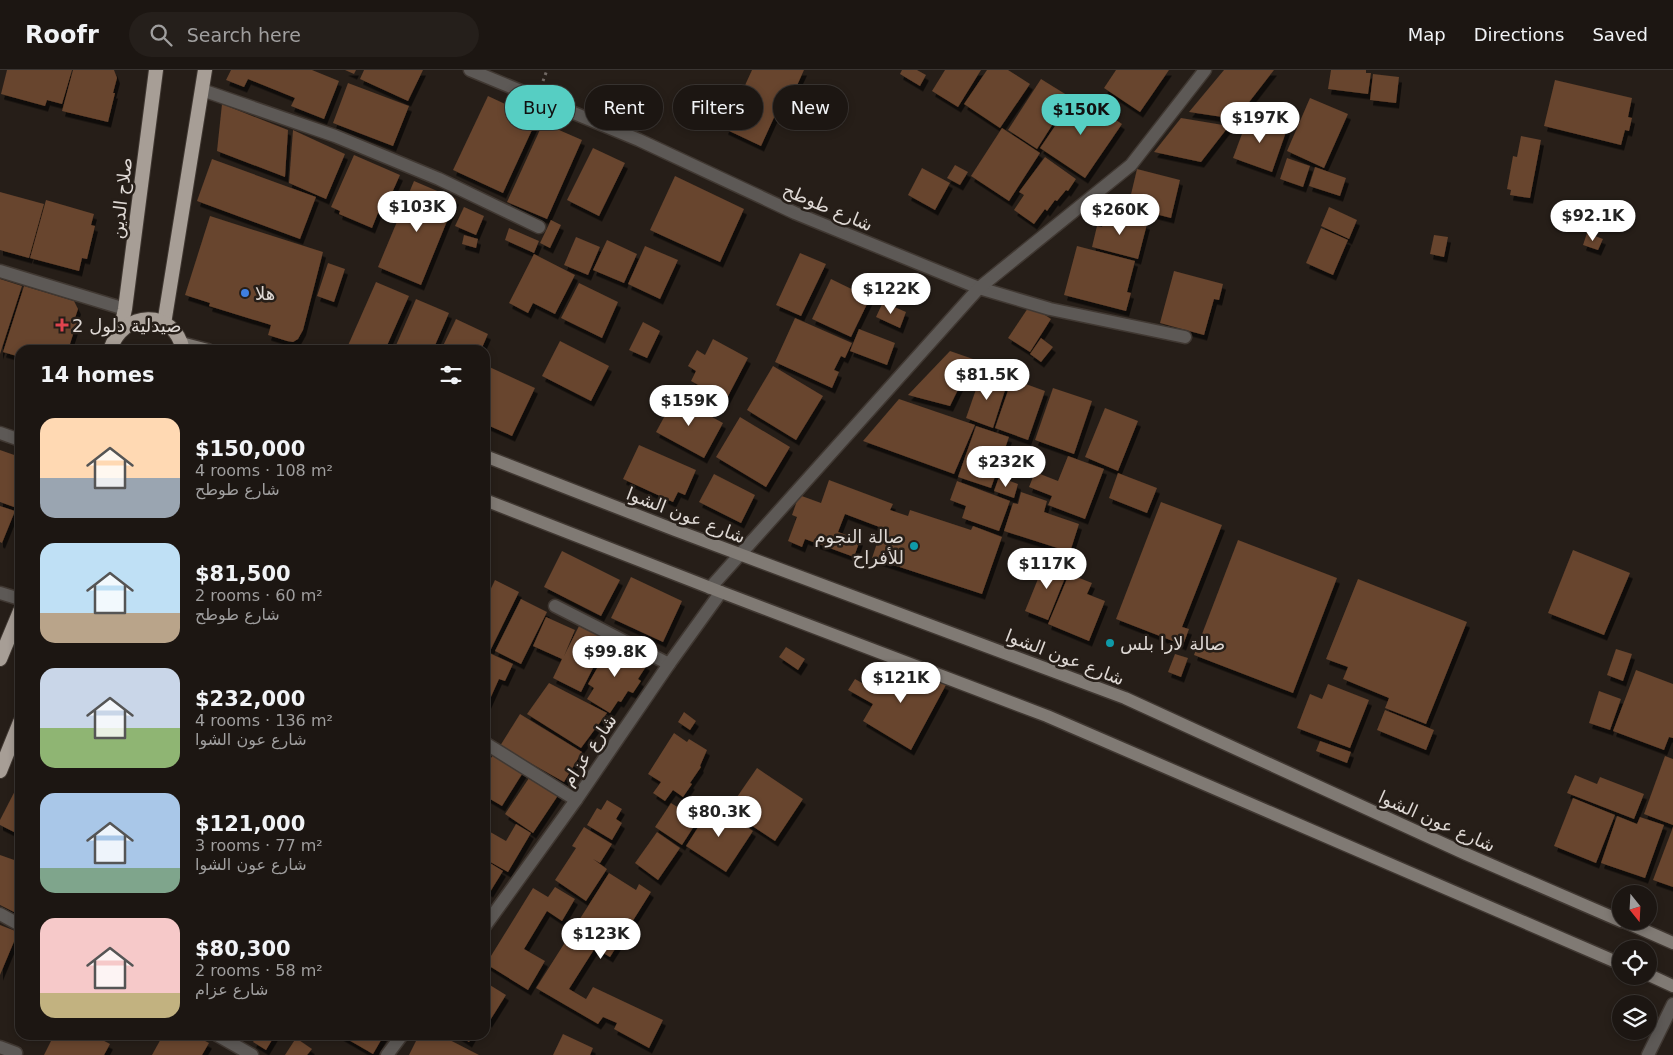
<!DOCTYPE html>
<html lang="en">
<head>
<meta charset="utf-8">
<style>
  body { margin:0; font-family:"DejaVu Sans","Noto Sans Arabic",sans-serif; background:#251f1b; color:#f1f3f6; height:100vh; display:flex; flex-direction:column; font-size:19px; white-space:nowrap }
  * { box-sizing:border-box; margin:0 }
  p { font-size:16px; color:#a09f9f }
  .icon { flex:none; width:28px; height:28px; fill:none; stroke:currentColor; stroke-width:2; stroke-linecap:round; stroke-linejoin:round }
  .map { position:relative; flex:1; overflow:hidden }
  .side { position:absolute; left:15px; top:275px; width:475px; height:695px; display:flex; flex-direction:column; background:#1c1612; border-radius:15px; box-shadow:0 2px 8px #0003,0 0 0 1px #3a3532 }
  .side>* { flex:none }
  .banner { position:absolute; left:505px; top:15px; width:475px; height:45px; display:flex; gap:10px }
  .needle { width:32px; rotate:162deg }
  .fabs { position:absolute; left:1612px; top:815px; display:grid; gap:10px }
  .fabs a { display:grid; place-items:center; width:45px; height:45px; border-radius:50%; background:#1c1612; box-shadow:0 2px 8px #0003,0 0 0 1px #3a3532; font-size:25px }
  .price { position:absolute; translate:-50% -42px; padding:0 11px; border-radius:18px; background:#fff; color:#222; font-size:16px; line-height:32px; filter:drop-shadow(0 1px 2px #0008) }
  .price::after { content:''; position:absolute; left:50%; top:30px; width:15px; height:11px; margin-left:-8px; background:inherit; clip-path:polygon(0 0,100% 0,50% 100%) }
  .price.current { background:#56cec3; color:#111 }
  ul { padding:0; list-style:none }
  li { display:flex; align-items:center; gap:15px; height:125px; padding:0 25px }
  li span { display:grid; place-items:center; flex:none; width:140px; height:100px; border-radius:15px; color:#555 }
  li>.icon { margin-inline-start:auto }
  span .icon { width:60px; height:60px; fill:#fffc; stroke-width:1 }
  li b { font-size:21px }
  h2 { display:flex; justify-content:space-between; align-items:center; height:60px; padding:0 25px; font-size:21px }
  .tag { padding:0 18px; border-radius:22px; background:#1c1612; box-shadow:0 2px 8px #0003,0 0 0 1px #3a3532; font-size:18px; line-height:45px }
  .tag.current { background:#56cec3; color:#111 }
  header { display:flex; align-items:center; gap:30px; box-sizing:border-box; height:70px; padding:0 25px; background:#1c1612; border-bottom:1px solid #3a3532 }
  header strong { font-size:24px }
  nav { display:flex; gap:28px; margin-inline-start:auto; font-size:18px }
  .search { width:350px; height:45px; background:#251f1b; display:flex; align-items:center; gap:12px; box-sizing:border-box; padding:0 18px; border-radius:28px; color:#a09f9f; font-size:19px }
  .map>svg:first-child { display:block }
  .building { fill:#67442d; filter:url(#shadow) }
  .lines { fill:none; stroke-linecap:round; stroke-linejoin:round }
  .service-casing { stroke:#403832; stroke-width:15 }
  .minor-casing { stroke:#403832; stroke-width:15 }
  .secondary-casing { stroke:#403832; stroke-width:15 }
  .trunk-casing { stroke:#403832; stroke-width:16 }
  .path { stroke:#716964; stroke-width:3; stroke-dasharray:2.5 4; stroke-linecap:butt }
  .service { stroke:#5d5956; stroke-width:12 }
  .minor { stroke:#5d5956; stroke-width:12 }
  .secondary { stroke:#807a74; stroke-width:12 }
  .trunk { stroke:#a79e96; stroke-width:14 }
  .shop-dot { fill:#3f7fe0; stroke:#261e18; stroke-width:2 }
  .health-dot { fill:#e0444e; stroke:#261e18; stroke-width:2 }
  .culture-dot { fill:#0f9aa8; stroke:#261e18; stroke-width:2 }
  .labels { text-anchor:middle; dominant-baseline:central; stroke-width:5; stroke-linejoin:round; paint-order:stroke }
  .street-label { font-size:18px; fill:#ded8d4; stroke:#261e18 }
  .poi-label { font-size:18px; fill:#ded8d4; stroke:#261e18; text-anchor:start }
</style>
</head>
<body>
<header>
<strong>Roofr</strong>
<div class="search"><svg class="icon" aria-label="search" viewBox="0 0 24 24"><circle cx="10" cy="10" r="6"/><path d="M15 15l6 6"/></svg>Search here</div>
<nav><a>Map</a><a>Directions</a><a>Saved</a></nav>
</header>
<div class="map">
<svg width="1673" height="985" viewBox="0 0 1673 985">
  <defs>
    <filter id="shadow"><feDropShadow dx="3" dy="5.5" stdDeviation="0" flood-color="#0009"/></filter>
  </defs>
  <rect width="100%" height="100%" fill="#261e18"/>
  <!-- building -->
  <g class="building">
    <polygon points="7,0 72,0 62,34 47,30 45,36 1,24"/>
    <polygon points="73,0 114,0 117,8 113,23 115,23 108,52 62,41"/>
    <polygon points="231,0 312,0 339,11 324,49 291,36 295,28 248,9 244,17 226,10"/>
    <polygon points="345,0 356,0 354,4"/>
    <polygon points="364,0 423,0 408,31 360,9"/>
    <polygon points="752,0 804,0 789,33 782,30 761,76 725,59"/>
    <polygon points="902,0 917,0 926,5 920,16 900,4"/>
    <polygon points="945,0 981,0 958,37 932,21"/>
    <polygon points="987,0 1008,0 1030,14 1000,58 964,34"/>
    <polygon points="1116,0 1169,0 1140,42 1104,18"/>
    <polygon points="1224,0 1274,0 1236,49 1189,42"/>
    <polygon points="1331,0 1366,0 1366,3 1371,3 1368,24 1328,19"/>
    <polygon points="1373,4 1399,7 1396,33 1370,30"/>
    <polygon points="1041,9 1070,27 1037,79 1008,60"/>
    <polygon points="1555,10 1632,28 1628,47 1632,48 1629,61 1625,60 1621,75 1544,56"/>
    <polygon points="348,13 409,36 393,76 333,53"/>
    <polygon points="1077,24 1122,54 1085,108 1040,78"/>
    <polygon points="488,26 537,49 503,123 453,100"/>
    <polygon points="1310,28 1348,44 1324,98 1287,81"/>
    <polygon points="222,34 288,60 285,107 217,81"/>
    <polygon points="1249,45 1287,59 1272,102 1233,88"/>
    <polygon points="1181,48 1229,56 1201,92 1154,82"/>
    <polygon points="543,53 582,70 547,149 507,132"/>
    <polygon points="1002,58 1040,83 1009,131 971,106"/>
    <polygon points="293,60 345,84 326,129 289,113"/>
    <polygon points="1521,66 1541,70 1530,128 1510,125 1511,120 1507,119 1513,86 1517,87"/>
    <polygon points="593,78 625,93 599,146 567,130"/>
    <polygon points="354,85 400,105 382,145 378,143 372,158 339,144 340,141 331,137"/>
    <polygon points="1045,87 1076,109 1068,121 1066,120 1057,131 1055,130 1047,141 1045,139 1034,154 1014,140 1024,125 1019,122"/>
    <polygon points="1287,88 1310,96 1303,117 1280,109"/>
    <polygon points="212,89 316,127 300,169 197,131"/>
    <polygon points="955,95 968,102 960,115 947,108"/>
    <polygon points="1315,97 1346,108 1340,126 1309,116"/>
    <polygon points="922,98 950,113 935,140 908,125"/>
    <polygon points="1137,99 1180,110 1171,148 1128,137"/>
    <polygon points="675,106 744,139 720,192 650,160"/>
    <polygon points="414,111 456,129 421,215 378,197"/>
    <polygon points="0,122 44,134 29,188 0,180"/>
    <polygon points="46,130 94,144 91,155 95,156 87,189 82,188 79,201 30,188"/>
    <polygon points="464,137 484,146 476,165 455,156"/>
    <polygon points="1329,137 1357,150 1349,169 1321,156"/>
    <polygon points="1106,143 1147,154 1138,189 1092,177 1097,156 1102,157"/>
    <polygon points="210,146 323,182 303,260 298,269 293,272 287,271 268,265 271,255 209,236 210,233 185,225"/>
    <polygon points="551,150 561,155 550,178 540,173"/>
    <polygon points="509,158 539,171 534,183 505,170"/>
    <polygon points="1321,158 1348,170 1333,205 1306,193"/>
    <polygon points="1587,163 1603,169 1598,180 1583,175"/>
    <polygon points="464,165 478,169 476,178 462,174"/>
    <polygon points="1434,165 1448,167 1444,187 1430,184"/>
    <polygon points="576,167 600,177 588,205 564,195"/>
    <polygon points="607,170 637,184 624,213 593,200"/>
    <polygon points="645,176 678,190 660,229 628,214"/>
    <polygon points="1077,176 1135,191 1127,222 1131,223 1126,241 1064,225"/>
    <polygon points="800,183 826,194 801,246 776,235"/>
    <polygon points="534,184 575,205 555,244 533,233 528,243 509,233"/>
    <polygon points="328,193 345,199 334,232 317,226"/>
    <polygon points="1174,201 1223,214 1219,230 1214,229 1204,265 1160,253"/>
    <polygon points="0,209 22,216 0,284"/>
    <polygon points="831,209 870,228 851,267 812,249"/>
    <polygon points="376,212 409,226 385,280 346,280"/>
    <polygon points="579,213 618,232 602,268 561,248"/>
    <polygon points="24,216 74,231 78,239 75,248 78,249 69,277 72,278 71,280 20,280 20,287 3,282"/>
    <polygon points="416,229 449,243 433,280 394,280"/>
    <polygon points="883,232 906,242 900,258 876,247"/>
    <polygon points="1030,235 1051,249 1030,282 1008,268"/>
    <polygon points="795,248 852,273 845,288 841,286 834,300 839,302 832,318 775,292"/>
    <polygon points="456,249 488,264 481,280 441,280"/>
    <polygon points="643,252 660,261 647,288 629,280"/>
    <polygon points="859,259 895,273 887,295 850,281"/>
    <polygon points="1041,268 1053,277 1041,292 1030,284"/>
    <polygon points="713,269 748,288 726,330 691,311 696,301 688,296 697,280 705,285"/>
    <polygon points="560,271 609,296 591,331 542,306"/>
    <polygon points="950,281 973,289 950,336 908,325"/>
    <polygon points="485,295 535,318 512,366 485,354"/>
    <polygon points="773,296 823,326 796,370 747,340"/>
    <polygon points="981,305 1007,314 993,358 966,348"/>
    <polygon points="1012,309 1045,321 1028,370 995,358"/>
    <polygon points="1053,318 1092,331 1074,384 1035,370"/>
    <polygon points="675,327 723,353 704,388 656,362"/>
    <polygon points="899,329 975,355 954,404 863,371"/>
    <polygon points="1105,338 1138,351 1118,401 1085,387"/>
    <polygon points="740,347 790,377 766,417 716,387"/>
    <polygon points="976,356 1009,367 991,418 958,407"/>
    <polygon points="639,375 696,400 685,425 678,422 673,432 623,409"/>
    <polygon points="0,380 20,387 20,421 14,437 0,432"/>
    <polygon points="1068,386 1104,399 1085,449 1048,435 1052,426 1029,417 1035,402 1058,411"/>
    <polygon points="1118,403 1157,418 1147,443 1109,428"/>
    <polygon points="714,404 755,425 741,453 699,432"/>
    <polygon points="999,407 1018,414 1014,428 994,421"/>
    <polygon points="829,410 893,434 890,440 908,446 910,440 971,460 973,456 1002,467 982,524 872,488 882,458 845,444 838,462 860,470 854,487 805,469 802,477 788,471 797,447 792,445 799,425 821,433"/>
    <polygon points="957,411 1010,431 999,461 962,448 966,436 950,430"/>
    <polygon points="1021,422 1047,431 1044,442 1079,454 1070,482 1004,461 1013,433 1018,434"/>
    <polygon points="1161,432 1222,455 1182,557 1189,559 1183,575 1116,549"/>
    <polygon points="0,436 15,441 2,473 0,472"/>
    <polygon points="1238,470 1337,508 1293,623 1194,585"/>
    <polygon points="1573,480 1630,503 1604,565 1548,543"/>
    <polygon points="562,481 620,510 601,546 544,517"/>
    <polygon points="1046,489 1069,498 1048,550 1025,541"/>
    <polygon points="1069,504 1092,513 1087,524 1105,531 1089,571 1048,554"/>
    <polygon points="631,507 682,531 663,572 611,548"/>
    <polygon points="1358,509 1467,552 1426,654 1385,638 1389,628 1343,609 1348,597 1326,589"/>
    <polygon points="495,510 519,522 491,579 485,577 485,531"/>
    <polygon points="521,529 547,542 521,594 495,581"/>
    <polygon points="546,547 575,560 564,586 579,556 607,570 581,622 553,608 562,589 533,576"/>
    <polygon points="611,574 647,595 638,609 641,611 633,623 628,621 621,632 618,631 610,643 587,629 594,618 588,614"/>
    <polygon points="786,577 805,589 798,600 779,587"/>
    <polygon points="1616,579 1632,584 1623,611 1607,605"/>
    <polygon points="485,581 513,594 505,611 499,609 485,640"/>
    <polygon points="1175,584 1188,588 1181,607 1168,602"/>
    <polygon points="898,594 946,615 911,680 863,651 873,634 848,620 855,609 880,623"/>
    <polygon points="1636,600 1673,614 1673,668 1669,667 1664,680 1613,661"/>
    <polygon points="549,613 607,643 581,678 527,644"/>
    <polygon points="1328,614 1369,630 1350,678 1297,658 1310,624 1322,629"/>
    <polygon points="1599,621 1621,629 1610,660 1589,653"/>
    <polygon points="1385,640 1434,660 1426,680 1377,660"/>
    <polygon points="684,642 696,651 690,660 678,652"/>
    <polygon points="520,644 582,682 564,712 500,676"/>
    <polygon points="674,663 687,672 689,669 707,680 700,696 701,697 690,713 692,714 683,727 673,720 665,731 653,723 661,712 648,704"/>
    <polygon points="1320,671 1351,682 1347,693 1316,681"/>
    <polygon points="494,683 524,701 502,736 485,726 485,698"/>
    <polygon points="1665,686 1673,689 1673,755 1644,744"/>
    <polygon points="757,698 803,729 775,771 728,740"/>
    <polygon points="531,705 559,724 533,763 505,744"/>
    <polygon points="1575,705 1597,714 1600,707 1644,724 1634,749 1567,723"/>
    <polygon points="20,711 20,765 0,755 0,750"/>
    <polygon points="1573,728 1615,745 1596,793 1554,776"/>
    <polygon points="607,730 622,739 616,749 622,753 612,770 587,755 597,738 601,740"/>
    <polygon points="671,733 698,750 682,775 655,757"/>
    <polygon points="713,734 753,761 726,802 686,776"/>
    <polygon points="1617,746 1637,754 1640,747 1664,755 1645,808 1601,793"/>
    <polygon points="516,754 531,763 508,802 485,789 485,759 506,771"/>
    <polygon points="584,757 612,774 600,793 593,789 607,799 586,831 555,810 576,778 572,776"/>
    <polygon points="1673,757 1673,817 1653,810"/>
    <polygon points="657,762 680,778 658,810 635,793"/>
    <polygon points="0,785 20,792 20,845 0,835"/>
    <polygon points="485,790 503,801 490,822 485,819"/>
    <polygon points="609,803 636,820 639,814 651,822 610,887 595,878 569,919 586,929 593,917 663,950 649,978 614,959 617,953 603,947 598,954 536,918"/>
    <polygon points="555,817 575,829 562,851 547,841 524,879 545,891 528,920 486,894 533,818 548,827"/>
    <polygon points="0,855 18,862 0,905"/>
    <polygon points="485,912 506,925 489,952 485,949"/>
    <polygon points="563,964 593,978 590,985 553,985"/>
    <polygon points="54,965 93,965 110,974 104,985 44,985"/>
    <polygon points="163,965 194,965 209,973 202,985 152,985"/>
    <polygon points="258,965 275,965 266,980 253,972"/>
    <polygon points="340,965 384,965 373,984"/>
    <polygon points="419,965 440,965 479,985 409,985"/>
    <polygon points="458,965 473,965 469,972"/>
    <polygon points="296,968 312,979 307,985 285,985"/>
  </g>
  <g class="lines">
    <!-- service casing -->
    <g class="service-casing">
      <polyline id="service" points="0,977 16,983"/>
    </g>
    <!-- minor casing -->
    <g class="minor-casing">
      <g id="minor">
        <polyline points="470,0 639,70 795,143 979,218 1050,239 1185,267"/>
        <polyline points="202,20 335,66 439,109 539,157"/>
        <polyline points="0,201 125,239"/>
        <polyline points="0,363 20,370"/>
        <polyline points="710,518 979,218 1131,95 1205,0"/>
        <polyline points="0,523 20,529"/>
        <polyline points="555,536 669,594"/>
        <polyline points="485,673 576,730"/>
        <polyline points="0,844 20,855"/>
        <polyline points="485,856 576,730 669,594 721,522"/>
        <polyline points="217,965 252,985"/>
        <polyline points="387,985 402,965"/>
        <polyline points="1648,985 1673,934"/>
      </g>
    </g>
    <!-- secondary casing -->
    <g class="secondary-casing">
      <g id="secondary">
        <polyline points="181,273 208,280"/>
        <polyline points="485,386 675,460 1125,628 1466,784 1621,851"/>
        <polyline points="485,430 721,522 1047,646 1621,894"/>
        <polyline points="1623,851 1673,873"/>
        <polyline points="1649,905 1673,916"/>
      </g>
    </g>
    <!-- trunk casing -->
    <g class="trunk-casing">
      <g id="trunk">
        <polyline points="164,254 205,0"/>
        <polyline points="120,261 125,239 156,0"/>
        <path d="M110,280C123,240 174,238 183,280"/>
        <polyline points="0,589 20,541"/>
        <polyline points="0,701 20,652"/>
      </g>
    </g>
    <!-- path -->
    <polyline class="path" points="543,11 547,0"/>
    <!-- service -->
    <use href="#service" class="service"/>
    <!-- minor -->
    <use href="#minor" class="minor"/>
    <!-- secondary -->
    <use href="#secondary" class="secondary"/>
    <!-- trunk -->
    <use href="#trunk" class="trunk"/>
  </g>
  <!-- markers -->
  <circle class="shop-dot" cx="245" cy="223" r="5"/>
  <path class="health-dot" d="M59.5 247.5h5v5h5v5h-5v5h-5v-5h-5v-5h5z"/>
  <g class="culture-dot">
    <circle cx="914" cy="476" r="5"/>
    <circle cx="1110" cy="573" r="5"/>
  </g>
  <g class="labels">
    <!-- street labels -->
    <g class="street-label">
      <text transform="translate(121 128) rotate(-83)">صلاح الدين</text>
      <text transform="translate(828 137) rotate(23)">شارع طوطح</text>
      <text transform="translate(686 445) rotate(21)">شارع عون الشوا</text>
      <text transform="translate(1065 587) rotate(21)">شارع عون الشوا</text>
      <text transform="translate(589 680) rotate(-56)">شارع عزام</text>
      <text transform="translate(1437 751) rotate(24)">شارع عون الشوا</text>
    </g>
    <!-- poi labels -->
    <g class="poi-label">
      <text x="255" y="223">هلا</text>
      <text x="72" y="255">صيدلية دلول 2</text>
      <text x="904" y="466" text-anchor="end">صالة النجوم<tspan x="904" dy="21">للأفراح</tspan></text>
      <text x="1120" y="573">صالة لارا بلس</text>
    </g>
  </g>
</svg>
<div class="fabs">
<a><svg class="needle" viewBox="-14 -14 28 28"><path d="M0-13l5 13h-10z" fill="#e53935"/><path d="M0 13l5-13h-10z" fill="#a09f9f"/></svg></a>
<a><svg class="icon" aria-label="locate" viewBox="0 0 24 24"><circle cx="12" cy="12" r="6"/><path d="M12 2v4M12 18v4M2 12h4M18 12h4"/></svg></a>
<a><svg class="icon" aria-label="layers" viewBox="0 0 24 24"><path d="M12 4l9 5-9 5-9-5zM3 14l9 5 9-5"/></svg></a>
</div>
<b class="price current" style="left:1081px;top:66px">$150K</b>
<b class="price" style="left:1260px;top:74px">$197K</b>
<b class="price" style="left:417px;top:163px">$103K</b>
<b class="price" style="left:1120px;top:166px">$260K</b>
<b class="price" style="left:1593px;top:172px">$92.1K</b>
<b class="price" style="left:891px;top:245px">$122K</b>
<b class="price" style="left:987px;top:331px">$81.5K</b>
<b class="price" style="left:689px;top:357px">$159K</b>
<b class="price" style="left:1006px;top:418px">$232K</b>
<b class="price" style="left:1047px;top:520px">$117K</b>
<b class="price" style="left:615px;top:608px">$99.8K</b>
<b class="price" style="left:901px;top:634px">$121K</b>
<b class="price" style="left:719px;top:768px">$80.3K</b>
<b class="price" style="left:601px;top:890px">$123K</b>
<div class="banner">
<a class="tag current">Buy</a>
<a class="tag">Rent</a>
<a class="tag">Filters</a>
<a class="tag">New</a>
</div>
<section class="side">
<h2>14 homes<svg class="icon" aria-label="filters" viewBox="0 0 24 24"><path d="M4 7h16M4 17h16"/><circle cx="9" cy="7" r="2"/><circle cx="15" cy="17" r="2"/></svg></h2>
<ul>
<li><span style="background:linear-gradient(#ffd9b3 60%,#9aa5b1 0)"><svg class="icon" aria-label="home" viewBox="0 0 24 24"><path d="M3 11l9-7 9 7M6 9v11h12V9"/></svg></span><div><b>$150,000</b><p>4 rooms · 108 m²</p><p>شارع طوطح</p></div></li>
<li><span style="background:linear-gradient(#bfe0f5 70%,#b9a48a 0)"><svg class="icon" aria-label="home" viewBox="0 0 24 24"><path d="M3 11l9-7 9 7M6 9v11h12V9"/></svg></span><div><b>$81,500</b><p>2 rooms · 60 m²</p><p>شارع طوطح</p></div></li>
<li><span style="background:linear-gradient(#c9d6e8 60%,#8fb573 0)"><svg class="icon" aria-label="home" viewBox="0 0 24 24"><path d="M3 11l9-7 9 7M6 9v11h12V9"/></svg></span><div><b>$232,000</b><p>4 rooms · 136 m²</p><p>شارع عون الشوا</p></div></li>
<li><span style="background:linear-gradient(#a9c7e8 75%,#7fa58c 0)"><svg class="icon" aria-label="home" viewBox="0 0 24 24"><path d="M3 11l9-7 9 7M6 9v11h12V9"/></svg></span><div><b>$121,000</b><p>3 rooms · 77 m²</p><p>شارع عون الشوا</p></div></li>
<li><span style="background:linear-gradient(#f6c9c9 75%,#c2b280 0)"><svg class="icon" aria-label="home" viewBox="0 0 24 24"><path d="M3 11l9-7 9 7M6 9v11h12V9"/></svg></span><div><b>$80,300</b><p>2 rooms · 58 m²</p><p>شارع عزام</p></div></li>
</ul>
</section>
</div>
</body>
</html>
